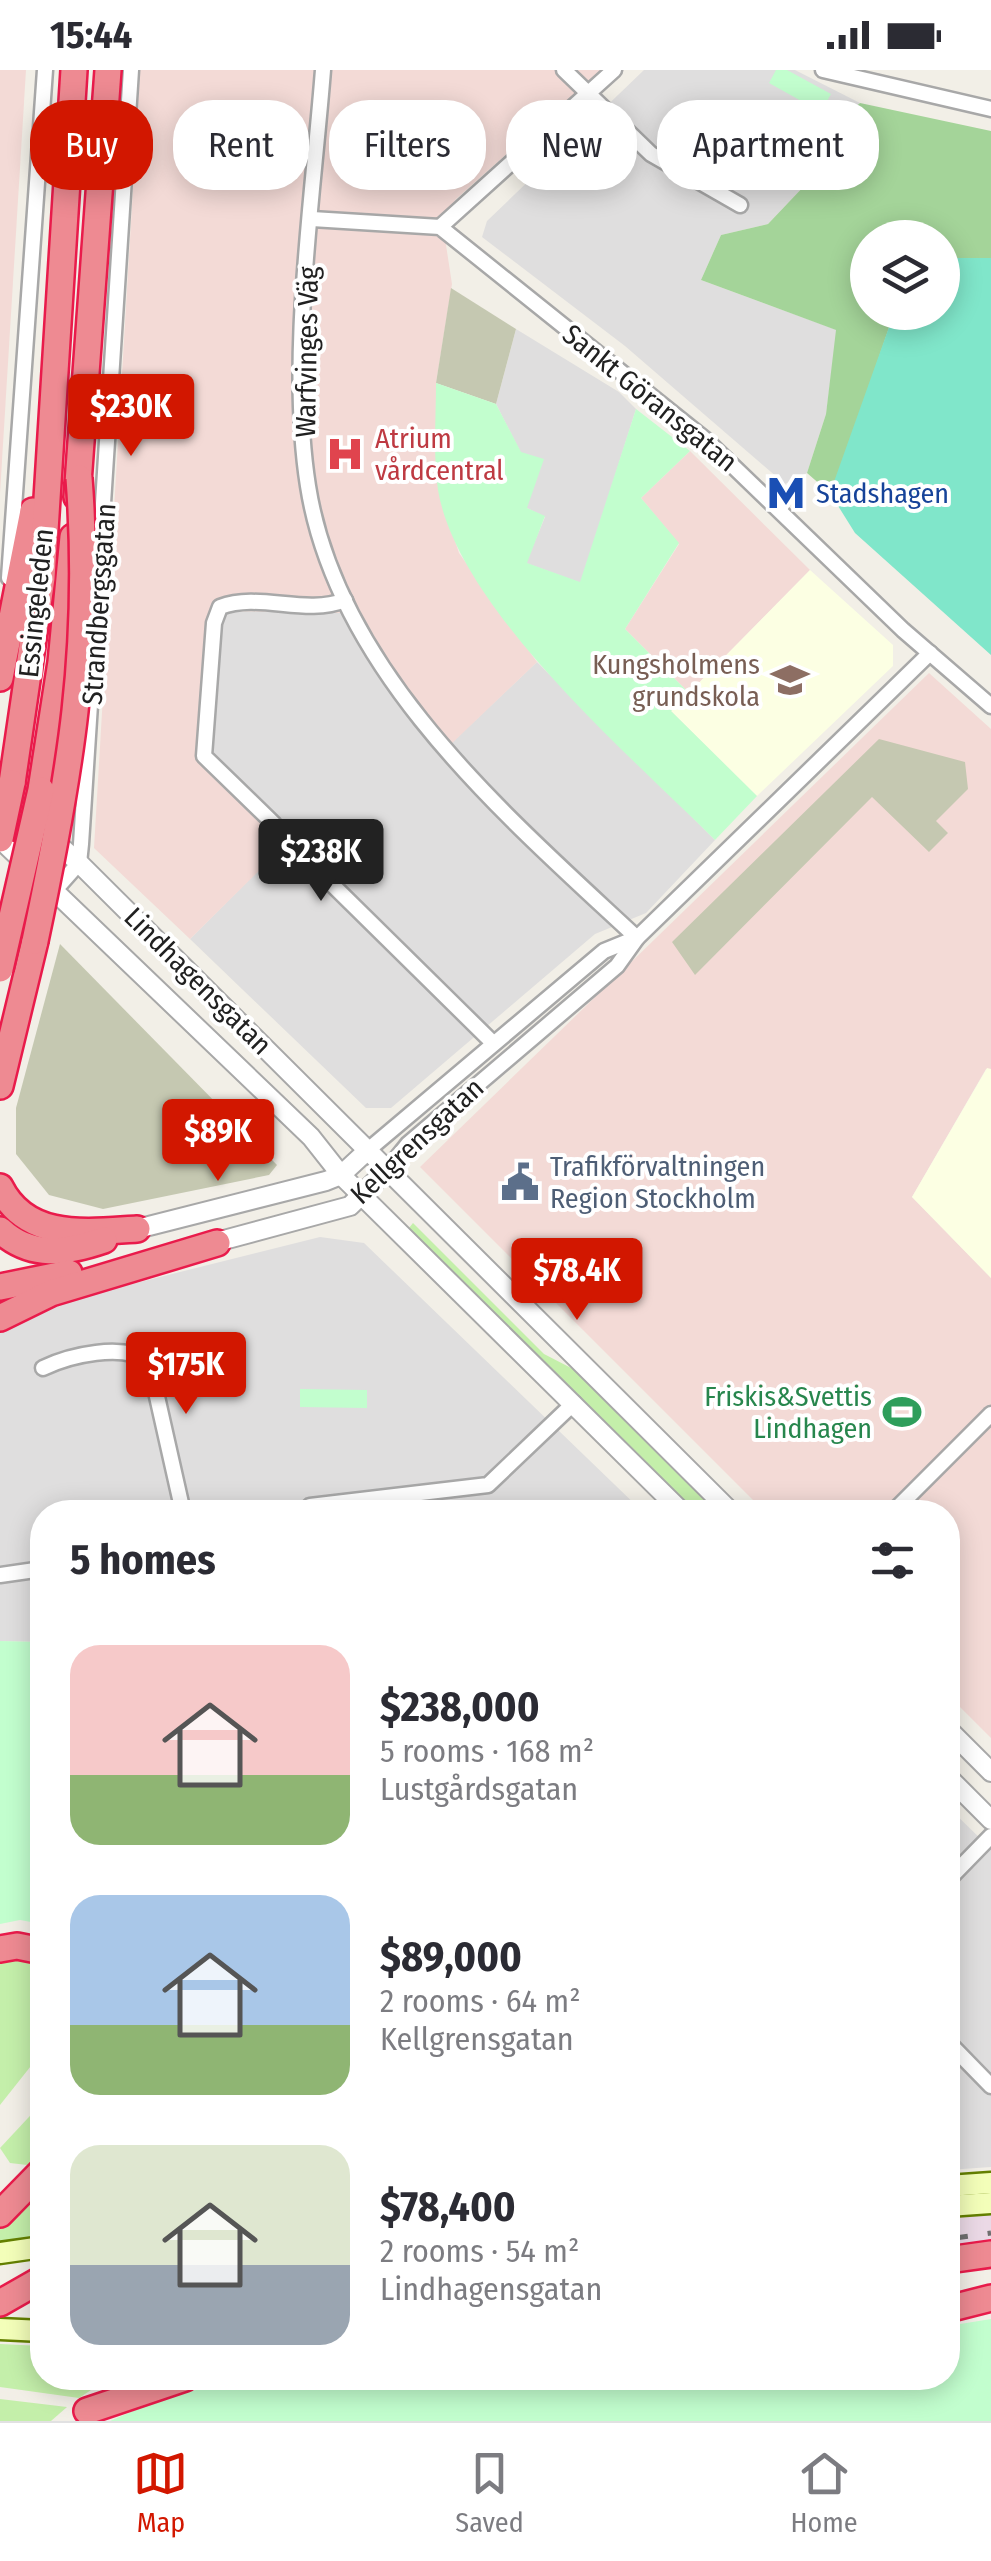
<!DOCTYPE html>
<html lang="en">
<head>
<meta charset="utf-8">
<style>
  body { margin:0; font-family:"Fira Sans Condensed",sans-serif; background:#f2f2f3; color:#2b2b33; height:100vh; display:flex; flex-direction:column; font-size:38px; white-space:nowrap }
  * { box-sizing:border-box; margin:0 }
  p { font-size:32px; color:#7c7c81 }
  .icon { flex:none; width:55px; height:55px; fill:none; stroke:currentColor; stroke-width:2; stroke-linecap:round; stroke-linejoin:round }
  .map { position:relative; flex:1; overflow:hidden }
  .drawer { position:absolute; left:30px; top:1430px; width:930px; height:890px; display:flex; flex-direction:column; background:#fff; border-radius:40px; box-shadow:0 5px 25px #0003 }
  .drawer>* { flex:none }
  .banner { position:absolute; left:30px; top:30px; width:932px; height:90px; display:flex; gap:20px }
  .buttons { position:absolute; left:850px; top:150px; display:grid; gap:20px }
  .buttons a { display:grid; place-items:center; width:110px; height:110px; border-radius:50%; background:#fff; box-shadow:0 5px 25px #0003; font-size:50px }
  .price { position:absolute; translate:-50% -85px; padding:0 22px; border-radius:10px; background:#d21700; color:#fff; font-size:32px; line-height:65px; filter:drop-shadow(0 2px 5px #0008) }
  .price::after { content:''; position:absolute; left:50%; top:60px; width:30px; height:22px; margin-left:-15px; background:inherit; clip-path:polygon(0 0,100% 0,50% 100%) }
  .price.selected { background:#222; color:#fff }
  ul { padding:0; list-style:none }
  li { display:flex; align-items:center; gap:30px; height:250px; padding:0 40px }
  li span { display:grid; place-items:center; flex:none; width:280px; height:200px; border-radius:30px; color:#555 }
  li>.icon { margin-inline-start:auto }
  span .icon { width:120px; height:120px; fill:#fffc; stroke-width:1 }
  li b { font-size:42px }
  h2 { display:flex; justify-content:space-between; align-items:center; height:120px; padding:0 40px; font-size:42px }
  .pill { padding:0 35px; border-radius:40px; background:#fff; box-shadow:0 5px 25px #0003; font-size:35px; line-height:90px }
  .pill.selected { background:#d21700; color:#fff }
  .status { display:flex; justify-content:space-between; align-items:center; height:70px; padding:0 50px; background:#fff; direction:ltr }
  .status svg { height:28px; fill:currentColor }
  .menu { display:flex; justify-content:space-around; align-items:center; height:140px; border-top:2px solid #e1e1e2; background:#fff; font-size:28px; color:#7c7c81 }
  .menu a { display:grid; justify-items:center; gap:5px }
  .menu .selected { color:#d21700 }
  .map>svg:first-child { display:block }
  .residential { fill:#dfdede }
  .commercial { fill:#f3dad6 }
  .industrial { fill:#ebd9e6 }
  .education { fill:#fcffe3 }
  .construction { fill:#c5c8b1 }
  .grass { fill:#c4efaa }
  .forest { fill:#a4d499 }
  .park { fill:#c2fece }
  .pitch { fill:#80e6ca }
  .lines { fill:none; stroke-linecap:round; stroke-linejoin:round }
  .minor-casing { stroke:#a8a8a8; stroke-width:19 }
  .tertiary-casing { stroke:#a8a8a8; stroke-width:22 }
  .secondary-casing { stroke:#648000; stroke-width:25 }
  .motorway-casing { stroke:#e91b4b; stroke-width:30 }
  .minor { stroke:#fff; stroke-width:14 }
  .tertiary { stroke:#fff; stroke-width:18 }
  .secondary { stroke:#f3feb9; stroke-width:20 }
  .motorway { stroke:#ee8a92; stroke-width:25 }
  .rail { stroke:#6f6f6f; stroke-width:5; stroke-dasharray:20 20; stroke-linecap:butt }
  .motorway-bridge-casing { stroke:#e91b4b; stroke-width:30; stroke-linecap:butt }
  .motorway-bridge { stroke:#ee8a92; stroke-width:25 }
  .labels { text-anchor:middle; dominant-baseline:central; stroke-width:8; stroke-linejoin:round; paint-order:stroke }
  .street-label { font-size:28px; fill:#212121; stroke:#fff }
  .health-label { font-size:28px; fill:#be3a42; stroke:#fff; text-anchor:start }
  .transit-label { font-size:28px; fill:#164399; stroke:#fff; text-anchor:start }
  .education-label { font-size:28px; fill:#785e54; stroke:#fff; text-anchor:end }
  .service-label { font-size:28px; fill:#4e5e75; stroke:#fff; text-anchor:start }
  .leisure-label { font-size:28px; fill:#27864d; stroke:#fff; text-anchor:end }
</style>
</head>
<body>
<div class="status"><b>15:44</b><svg viewBox="0 0 49 12"><path d="M0 12V9h3v3zM5 12V6h3v6zM10 12V3h3v9zM15 12V0h3v12zM26 1h20v11H26zM47 4h2v5h-2z"/></svg></div>
<div class="map">
<svg width="991" height="2351" viewBox="0 0 991 2351">
  <rect width="100%" height="100%" fill="#f2efe7"/>
  <!-- residential -->
  <g class="residential">
    <polygon points="644,0 795,0 860,33 830,58 694,42 783,90 806,114 768,154 721,165 701,210 837,260 826,344 807,403 785,414 625,276 482,167 487,151"/>
    <polygon points="516,259 619,322 636,339 581,513 526,493 545,447 527,438 521,383 496,334"/>
    <polygon points="218,541 352,543 446,678 537,592 715,770 646,843 595,864 391,1038 366,1038 190,869 288,771 210,691"/>
    <polygon points="320,1167 364,1173 643,1442 42,1442 42,1572 0,1571 0,1262 72,1229"/>
    <polygon points="948,1737 991,1779 991,2097 948,2100"/>
  </g>
  <!-- commercial -->
  <g class="commercial">
    <polygon points="0,0 26,0 0,423"/>
    <polygon points="140,0 601,0 455,130 444,162 452,214 436,313 439,420 459,483 537,592 446,679 352,543 218,541 210,691 289,771 190,869 94,778"/>
    <polygon points="690,381 810,500 689,623 625,559 679,474 641,428"/>
    <polygon points="929,603 991,659 991,999 986,999 912,1127 991,1208 991,1668 948,1625 948,1442 765,1442 420,1097"/>
  </g>
  <!-- industrial -->
  <polygon class="industrial" points="991,2143 991,2171 948,2178 948,2146"/>
  <!-- education -->
  <g class="education">
    <polygon points="810,500 893,575 893,596 757,726 671,641"/>
    <polygon points="987,998 991,999 991,1208 912,1127"/>
  </g>
  <!-- construction -->
  <g class="construction">
    <polygon points="451,218 516,259 496,334 436,313"/>
    <polygon points="879,669 965,692 968,719 936,751 948,763 929,782 872,727 695,905 672,872"/>
    <polygon points="60,874 277,1095 269,1105 103,1139 49,1125 16,1084 16,1038"/>
  </g>
  <!-- grass -->
  <g class="grass">
    <polygon points="413,1153 544,1284 575,1300 718,1442 695,1442 409,1158"/>
    <polygon points="17,1887 42,1892 42,1982 0,2035 0,1891"/>
    <polygon points="42,2033 42,2087 36,2096 10,2093 0,2078"/>
    <polygon points="42,2117 42,2166 0,2171 0,2157"/>
    <polygon points="0,2274 42,2276 42,2308 109,2308 79,2328 0,2317"/>
    <polygon points="0,2329 67,2337 51,2351 0,2351"/>
  </g>
  <!-- forest -->
  <polygon class="forest" points="860,33 991,61 991,188 943,188 942,168 868,168 868,242 894,243 863,334 855,427 830,423 807,403 826,344 836,260 701,210 721,165 768,154 806,114 783,90 759,118 671,72 694,42 830,58"/>
  <!-- park -->
  <g class="park">
    <polygon points="776,0 787,0 831,24 821,42 769,13"/>
    <path d="M436,313L496,334L521,382L544,389L527,438L545,446L527,493L580,512L636,339L690,381L641,428L679,473L625,559L689,623L671,641L757,726L715,770C631,686 458,539 438,420C433,386 436,347 436,313Z"/>
    <polygon points="300,1319 367,1320 367,1338 300,1337"/>
    <polygon points="0,1571 42,1572 42,1854 20,1850 0,1854"/>
    <polygon points="991,2249 991,2351 110,2351 168,2326 238,2311 948,2308 948,2256"/>
  </g>
  <!-- pitch -->
  <polygon class="pitch" points="943,188 991,188 991,585 855,463 830,423 894,243 942,242"/>
  <g class="lines">
    <!-- minor casing -->
    <g class="minor-casing">
      <g id="minor">
        <path d="M323,0C313,129 288,290 308,416C337,602 506,746 637,868"/>
        <polyline points="564,0 651,84 740,135"/>
        <polyline points="823,0 991,39"/>
        <polyline points="312,149 440,157 707,371 903,560 991,636"/>
        <polyline points="440,157 614,0"/>
        <polyline points="9,508 45,0"/>
        <path d="M274,754L204,686L214,553L220,537C260,522 305,546 345,530"/>
        <polyline points="289,772 492,972"/>
        <polyline points="55,820 79,793 81,774 131,0"/>
        <polyline points="368,1080 604,881 636,868"/>
        <polyline points="388,1099 408,1074 617,896 637,868 930,583"/>
        <path d="M43,1298C70,1285 122,1273 149,1291L183,1442"/>
        <polyline points="310,1436 488,1415 574,1333"/>
        <polyline points="893,1442 991,1344"/>
        <polyline points="0,1505 42,1499"/>
        <polyline points="948,1810 991,1766"/>
        <polyline points="948,1972 991,2016"/>
      </g>
    </g>
    <!-- tertiary casing -->
    <g class="tertiary-casing">
      <g id="tertiary">
        <polyline points="4,726 79,793 731,1442"/>
        <polyline points="0,769 311,1067 341,1105 682,1442"/>
        <polyline points="137,1159 326,1111 341,1105 368,1080"/>
        <polyline points="209,1174 350,1136 388,1099"/>
        <polyline points="948,1659 991,1702"/>
        <polyline points="948,1707 991,1750"/>
      </g>
    </g>
    <!-- secondary casing -->
    <g class="secondary-casing">
      <g id="secondary">
        <polyline points="948,2116 991,2113"/>
        <polyline points="948,2136 991,2133"/>
        <polyline points="0,2183 42,2177"/>
        <polyline points="0,2259 42,2261"/>
      </g>
    </g>
    <!-- motorway casing -->
    <g class="motorway-casing">
      <g id="motorway">
        <polyline points="77,427 108,0"/>
        <polyline points="0,608 33,441"/>
        <polyline points="12,713 42,508 74,0"/>
        <polyline points="41,720 61,592 73,467"/>
        <polyline points="0,1016 35,871"/>
        <path d="M0,1117C27,1171 87,1162 137,1159"/>
        <path d="M0,1160C31,1189 66,1183 104,1170"/>
        <polyline points="0,1217 69,1203"/>
        <polyline points="0,1248 51,1223 217,1173"/>
        <polyline points="0,1879 17,1876 42,1881"/>
        <polyline points="0,2144 42,2101"/>
        <polyline points="948,2190 991,2184"/>
        <polyline points="0,2233 42,2209"/>
        <polyline points="948,2239 991,2228"/>
        <polyline points="87,2341 185,2308"/>
      </g>
    </g>
    <!-- minor -->
    <use href="#minor" class="minor"/>
    <!-- tertiary -->
    <use href="#tertiary" class="tertiary"/>
    <!-- secondary -->
    <use href="#secondary" class="secondary"/>
    <!-- motorway -->
    <use href="#motorway" class="motorway"/>
    <!-- rail -->
    <polyline class="rail" points="948,2169 991,2163"/>
    <!-- motorway-bridge casing -->
    <g class="motorway-bridge-casing">
      <g id="motorway-bridge">
        <polyline points="0,769 12,713"/>
        <path d="M35,871C70,705 92,578 79,408"/>
        <polyline points="0,899 41,720"/>
      </g>
    </g>
    <!-- motorway-bridge -->
    <use href="#motorway-bridge" class="motorway-bridge"/>
  </g>
  <!-- icons -->
  <defs>
    <g id="hospital-bare" transform="scale(3)"><path d="M-5-5h3v3.5h4V-5h3V5h-3V1.5h-4V5h-3Z" fill="#e0444e" stroke="#fff" stroke-width="2.5" paint-order="stroke"/></g>
    <g id="metro-bare" transform="scale(3)"><path d="M-5.5 5V-5H-3L0 0L3-5H5.5V5H3V-.5L0 4L-3-.5V5Z" fill="#1a4fb4" stroke="#fff" stroke-width="2.5" paint-order="stroke"/></g>
    <g id="school-bare" transform="scale(3)"><path d="M0-5L7-2L0 1L-7-2ZM-4 1L0 2.5L4 1V4Q0 6-4 4Z" fill="#8d6e63" stroke="#fff" stroke-width="2.5" paint-order="stroke"/></g>
    <g id="civic-bare" transform="scale(3)"><path d="M-.6-6.5H3V-4.5H.6V-3L4-1V1h2V6H-6V1h2V-1L-.6-3ZM-1.2 2.5V6h2.4V2.5Z" fill="#5c6f8a" stroke="#fff" stroke-width="2.5" paint-order="stroke"/></g>
    <g id="stadium-bare" transform="scale(3)"><path d="M0-5a6.5 5 0 1 0 0 10a6.5 5 0 1 0 0-10ZM-3.5-1.8h7v3.6h-7Z" fill="#2e9e5b" stroke="#fff" stroke-width="2.5" paint-order="stroke"/></g>
  </defs>
  <g fill-rule="evenodd">
    <use href="#hospital-bare" x="345" y="384"/>
    <use href="#metro-bare" x="786" y="423"/>
    <use href="#school-bare" x="790" y="610"/>
    <use href="#civic-bare" x="520" y="1112"/>
    <use href="#stadium-bare" x="902" y="1342"/>
  </g>
  <g class="labels">
    <!-- street labels -->
    <g class="street-label">
      <text transform="translate(307 282) rotate(-89)">Warfvinges Väg</text>
      <text transform="translate(650 328) rotate(39)">Sankt Göransgatan</text>
      <text transform="translate(36 533) rotate(-84)">Essingeleden</text>
      <text transform="translate(99 534) rotate(-86)">Strandbergsgatan</text>
      <text transform="translate(198 911) rotate(45)">Lindhagensgatan</text>
      <text transform="translate(417 1071) rotate(-43)">Kellgrensgatan</text>
    </g>
    <!-- health labels -->
    <g class="health-label">
      <text x="375" y="368">Atrium<tspan x="375" dy="32">vårdcentral</tspan></text>
    </g>
    <!-- transit labels -->
    <g class="transit-label">
      <text x="816" y="423">Stadshagen</text>
    </g>
    <!-- education labels -->
    <g class="education-label">
      <text x="760" y="594">Kungsholmens<tspan x="760" dy="32">grundskola</tspan></text>
    </g>
    <!-- service labels -->
    <g class="service-label">
      <text x="550" y="1096">Trafikförvaltningen<tspan x="550" dy="32">Region Stockholm</tspan></text>
    </g>
    <!-- leisure labels -->
    <g class="leisure-label">
      <text x="872" y="1326">Friskis&amp;Svettis<tspan x="872" dy="32">Lindhagen</tspan></text>
    </g>
  </g>
</svg>
<div class="buttons">
<a><svg class="icon" aria-label="layers" viewBox="0 0 24 24"><path d="M12 4l9 5-9 5-9-5zM3 14l9 5 9-5"/></svg></a>
</div>
<b class="price" style="left:131px;top:389px">$230K</b>
<b class="price selected" style="left:321px;top:834px">$238K</b>
<b class="price" style="left:218px;top:1114px">$89K</b>
<b class="price" style="left:577px;top:1253px">$78.4K</b>
<b class="price" style="left:186px;top:1347px">$175K</b>
<div class="banner">
<a class="pill selected">Buy</a>
<a class="pill">Rent</a>
<a class="pill">Filters</a>
<a class="pill">New</a>
<a class="pill">Apartment</a>
</div>
<section class="drawer">
<h2>5 homes<svg class="icon" aria-label="filters" viewBox="0 0 24 24"><path d="M4 7h16M4 17h16"/><circle cx="9" cy="7" r="2"/><circle cx="15" cy="17" r="2"/></svg></h2>
<ul>
<li><span style="background:linear-gradient(#f6c9c9 65%,#8fb573 0)"><svg class="icon" aria-label="home" viewBox="0 0 24 24"><path d="M3 11l9-7 9 7M6 9v11h12V9"/></svg></span><div><b>$238,000</b><p>5 rooms · 168 m²</p><p>Lustgårdsgatan</p></div></li>
<li><span style="background:linear-gradient(#a9c7e8 65%,#8fb573 0)"><svg class="icon" aria-label="home" viewBox="0 0 24 24"><path d="M3 11l9-7 9 7M6 9v11h12V9"/></svg></span><div><b>$89,000</b><p>2 rooms · 64 m²</p><p>Kellgrensgatan</p></div></li>
<li><span style="background:linear-gradient(#dfe7d0 60%,#9aa5b1 0)"><svg class="icon" aria-label="home" viewBox="0 0 24 24"><path d="M3 11l9-7 9 7M6 9v11h12V9"/></svg></span><div><b>$78,400</b><p>2 rooms · 54 m²</p><p>Lindhagensgatan</p></div></li>
</ul>
</section>
</div>
<nav class="menu">
<a class="selected"><svg class="icon" aria-label="map" viewBox="0 0 24 24"><path d="M3 6l6-2 6 2 6-2v14l-6 2-6-2-6 2zM9 4v14M15 6v14"/></svg>Map</a>
<a><svg class="icon" aria-label="saved" viewBox="0 0 24 24"><path d="M7 4h10v16l-5-4-5 4z"/></svg>Saved</a>
<a><svg class="icon" aria-label="home" viewBox="0 0 24 24"><path d="M3 11l9-7 9 7M6 9v11h12V9"/></svg>Home</a>
</nav>
</body>
</html>
